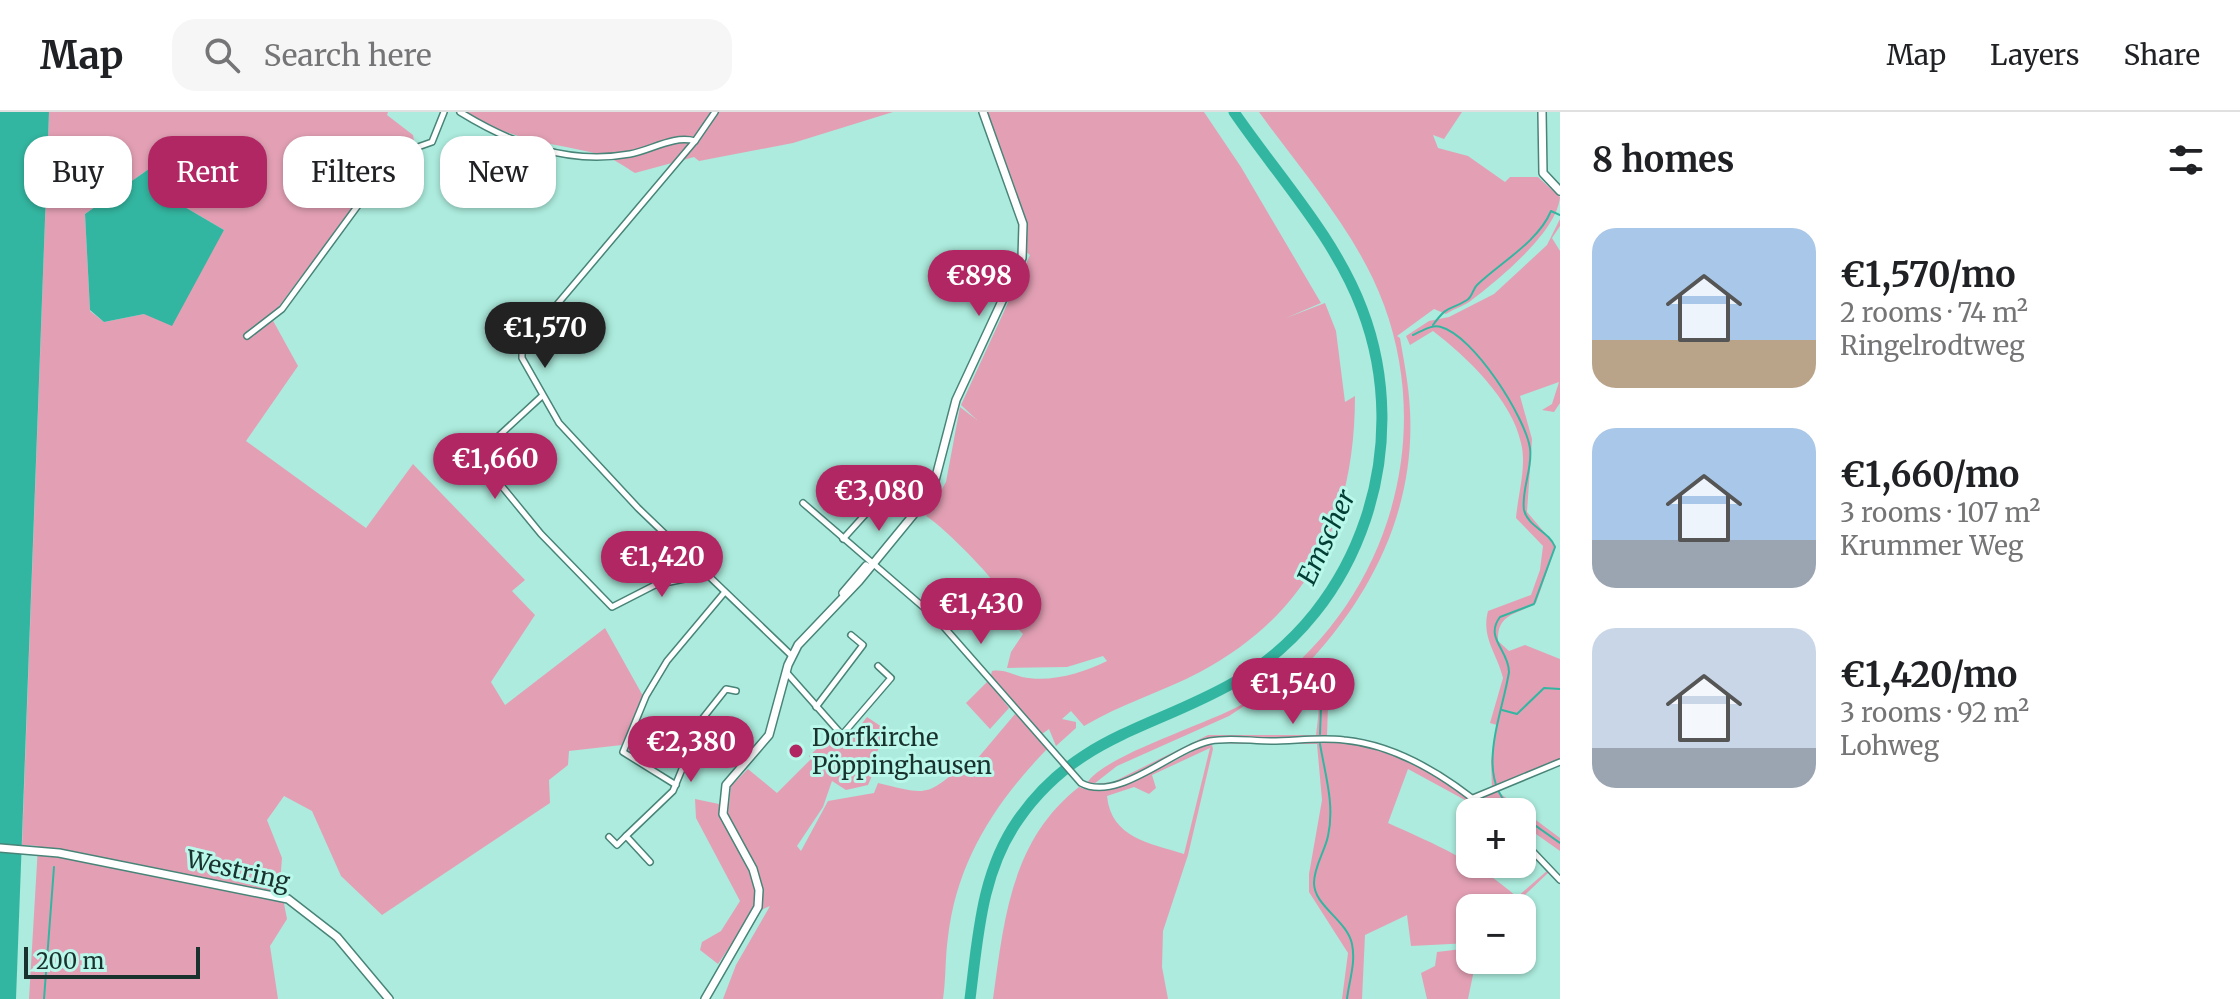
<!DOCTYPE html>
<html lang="en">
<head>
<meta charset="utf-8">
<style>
  body { margin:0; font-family:Merriweather,serif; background:#f6f6f6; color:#202124; height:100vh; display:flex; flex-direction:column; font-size:30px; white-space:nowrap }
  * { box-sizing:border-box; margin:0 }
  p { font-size:26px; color:#757577 }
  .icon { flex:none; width:44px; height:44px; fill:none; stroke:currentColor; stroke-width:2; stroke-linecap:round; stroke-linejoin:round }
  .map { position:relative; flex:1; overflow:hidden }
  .drawer { display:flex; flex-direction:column; background:#fff; width:680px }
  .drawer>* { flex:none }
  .banner { position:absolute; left:24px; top:24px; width:760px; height:72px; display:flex; gap:16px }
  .buttons { position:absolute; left:1456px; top:686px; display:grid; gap:16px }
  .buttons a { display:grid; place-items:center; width:80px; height:80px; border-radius:16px; background:#fff; box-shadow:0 2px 6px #0004; font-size:40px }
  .scale { position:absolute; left:24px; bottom:20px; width:176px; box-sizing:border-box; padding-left:8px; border:4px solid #19322d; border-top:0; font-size:22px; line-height:28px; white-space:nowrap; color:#19322d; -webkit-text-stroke:6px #b9f8ea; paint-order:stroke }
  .price { position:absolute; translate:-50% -68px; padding:0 18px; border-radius:28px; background:#b12764; color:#fff; font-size:26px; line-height:52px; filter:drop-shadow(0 2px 4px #0008) }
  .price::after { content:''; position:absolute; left:50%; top:48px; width:24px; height:18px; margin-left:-12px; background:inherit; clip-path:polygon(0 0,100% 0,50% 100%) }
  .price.active { background:#222; color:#fff }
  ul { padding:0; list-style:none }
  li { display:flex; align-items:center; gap:24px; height:200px; padding:0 32px }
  li span { display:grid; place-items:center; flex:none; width:224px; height:160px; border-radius:24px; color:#555 }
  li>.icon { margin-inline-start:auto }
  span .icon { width:96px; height:96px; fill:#fffc; stroke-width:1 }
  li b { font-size:34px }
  h2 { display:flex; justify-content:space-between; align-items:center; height:96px; padding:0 32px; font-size:34px }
  .tag { padding:0 28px; border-radius:24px; background:#fff; box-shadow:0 2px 6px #0004; font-size:28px; line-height:72px }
  .tag.active { background:#b12764; color:#fff }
  header { display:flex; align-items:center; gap:48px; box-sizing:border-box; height:112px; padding:0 40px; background:#fff; border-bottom:2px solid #e0e0e0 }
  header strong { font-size:38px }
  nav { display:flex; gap:44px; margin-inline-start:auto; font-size:28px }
  .search { width:560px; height:72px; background:#f6f6f6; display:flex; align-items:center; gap:20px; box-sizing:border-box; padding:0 28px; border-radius:24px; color:#757577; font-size:30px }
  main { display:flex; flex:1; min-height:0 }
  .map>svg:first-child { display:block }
  .green { fill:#e3a0b5; fill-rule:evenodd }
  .water { fill:#33b6a1 }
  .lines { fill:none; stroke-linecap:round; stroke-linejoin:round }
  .stream { stroke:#33b6a1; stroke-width:2 }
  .river { stroke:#33b6a1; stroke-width:11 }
  .minor-casing { stroke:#488478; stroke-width:8 }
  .secondary-casing { stroke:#488478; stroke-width:10 }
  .minor { stroke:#fff; stroke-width:5 }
  .secondary { stroke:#fff; stroke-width:7 }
  .poi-dot { fill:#b12764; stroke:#b9f8ea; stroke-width:3 }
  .labels { text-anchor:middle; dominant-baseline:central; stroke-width:6; stroke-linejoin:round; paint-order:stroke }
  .poi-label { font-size:24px; fill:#19322d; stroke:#b9f8ea; text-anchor:start }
  .street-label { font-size:24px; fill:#19322d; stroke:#b9f8ea }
  .water-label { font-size:26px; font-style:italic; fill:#033e35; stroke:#b9f8ea }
</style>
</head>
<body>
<header>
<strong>Map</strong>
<div class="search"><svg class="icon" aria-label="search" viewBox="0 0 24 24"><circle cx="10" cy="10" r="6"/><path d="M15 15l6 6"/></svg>Search here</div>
<nav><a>Map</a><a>Layers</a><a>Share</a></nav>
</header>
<main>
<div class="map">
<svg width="1560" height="887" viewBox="0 0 1560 887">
  <rect width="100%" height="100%" fill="#acebdd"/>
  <!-- green -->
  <g class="green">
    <path d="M49,0H388L387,3L413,23L415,34L392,43L271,205L298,254L246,329L366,416L413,352L525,468L512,479L535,503L491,570L505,593L605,516L643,584L622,633L569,639L568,653L549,668L550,691L382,803L341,764L312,699L284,684L267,708L282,746L280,771L287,807L270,834L278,887H29L38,734L22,733ZM156,52L170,60L183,94L224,118L144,202L104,210L90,199L85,102Z"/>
    <path d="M466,0H893L793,31L699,49L694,45L635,61C625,55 613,46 602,43C555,31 508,29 466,0Z"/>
    <path d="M986,0H1204L1241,55L1321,191L1286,206L1325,191L1336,219L1345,290L1355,284C1355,405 1311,501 1200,560C1162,580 1121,592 1084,614L1071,599L1062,607L1076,610V616L1056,634L1049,617L1042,622L991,563L992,559C1004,557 1011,562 1022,565C1050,571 1083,561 1107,549L1103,544L1067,555L1007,556L1011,540L1023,522C1002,501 1007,493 995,472C986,458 940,412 926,404L946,370L960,295L977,308L961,293L1030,143L1026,140L1023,103Z"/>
    <path d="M1259,0H1462L1444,27L1433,23L1438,36L1468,44L1505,70L1510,65H1538L1560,85C1557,120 1499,167 1473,187C1465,194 1455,196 1446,202L1434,197L1397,224L1400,226C1404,250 1409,274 1410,299C1415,395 1374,479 1311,548L1329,563L1327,624L1377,633L1349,627L1206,628L1114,672L1098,675L1087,671C1105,642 1213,611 1248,589C1379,506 1438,340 1384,193C1358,122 1303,61 1259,0ZM1300,557C1324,572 1319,598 1316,623H1208L1113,670L1094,672L1117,654L1229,604Z"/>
    <path d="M1560,107V114L1552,126L1560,139V291L1554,300L1542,298L1552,292L1559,270L1520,284L1532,327L1527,400L1556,434L1536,491C1517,503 1497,501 1498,529L1509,539L1525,533L1560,547V648L1492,676L1491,649L1497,613L1490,611L1503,566C1497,541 1481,526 1488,499L1531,483L1540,458L1543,434L1516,406C1518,382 1527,354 1521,331C1512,288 1466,244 1433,219L1410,233L1406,224L1429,209L1449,205L1494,182L1547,133Z"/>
    <polygon points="988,569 1009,596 990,617 966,591"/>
    <path d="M1015,602L1024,607L1047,637C995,691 957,749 948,825C945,846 946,866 943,887H723L736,853L770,794L752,802L718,852L700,838L702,830L721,819L740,789L696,706L695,687L719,692L720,703L728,702L731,674L748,657L777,681L811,647L809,644L833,622L854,638L846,632L867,605L888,619L872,649L877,652L868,673L846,678L832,669L823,695L797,734L801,739L828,689L874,681L878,671C931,684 926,684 968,649L972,653Z"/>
    <path d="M1328,628C1387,634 1442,662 1487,700L1408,657L1388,711C1435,732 1479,751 1517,785L1548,758L1522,730L1549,760L1511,796H1470V831L1411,834L1407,803L1365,823L1362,887H1342L1348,841L1309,780V762L1322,688L1317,632H1219Z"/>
    <path d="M1207,632L1212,633L1213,637L1188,743L1163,819L1162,855L1168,887H993C1004,808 1011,728 1079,675C1111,689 1175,647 1207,632ZM1210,636L1184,742C1150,731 1111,726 1107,684L1134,675L1149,682L1156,676L1152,663Z"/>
    <polygon points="1494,677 1560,726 1560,739 1522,712 1522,700 1505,700 1483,684"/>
    <polygon points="1470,836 1470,848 1476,848 1468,887 1427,887 1421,861 1435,854 1437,840"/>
  </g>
  <!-- water -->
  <g class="water">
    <polygon points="0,0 49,0 16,887 0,887"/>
    <polygon points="156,52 170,59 183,94 224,118 172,214 144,202 104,210 90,198 85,102"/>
  </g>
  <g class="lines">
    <!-- stream -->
    <g class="stream">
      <path d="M1433,213C1449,191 1448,200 1467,188C1473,184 1472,178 1477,173C1501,150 1538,130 1551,99L1560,103"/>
      <path d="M1413,223C1422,219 1432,212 1441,215C1474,224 1525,305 1530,336C1533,356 1521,378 1524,398C1528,415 1549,419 1555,435L1534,492L1500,505C1484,526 1509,538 1509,560C1502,605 1472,668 1516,700"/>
      <polyline points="1304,552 1322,568 1320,622"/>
      <polyline points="1502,598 1517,602 1544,576 1560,577"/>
      <path d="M1320,632C1325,662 1335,693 1328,724C1325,739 1314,754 1314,771C1314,794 1347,808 1352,832C1356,851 1349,869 1347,887"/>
      <polyline points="1522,704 1560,731"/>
      <polyline points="44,887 54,755"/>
    </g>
    <!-- river -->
    <path class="river" d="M970,887C978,825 981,761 1018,708C1076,624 1152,617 1233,571C1362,498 1414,333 1362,197C1335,125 1277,63 1234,0"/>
    <!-- minor casing -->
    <g class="minor-casing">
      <g id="minor">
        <path d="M460,0C512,32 568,53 630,42C652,38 673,23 695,29"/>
        <polyline points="715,0 695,29 522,234 522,246 559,311 638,396 792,544"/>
        <polyline points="247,224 282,197 395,43 432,30 444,0"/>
        <polyline points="542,284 477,344 541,422 612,495 655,473 704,463"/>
        <path d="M803,391L936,506L1081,671C1118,691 1172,637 1210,629C1229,625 1251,629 1271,629C1295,629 1319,625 1344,628C1397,633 1449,666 1489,700"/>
        <polyline points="843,427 881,385"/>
        <polyline points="787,561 842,623 891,566 878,554"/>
        <polyline points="816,595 863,533 851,523"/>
        <polyline points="676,673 623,640 646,584 667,549 724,481"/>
        <polyline points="1473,686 1560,650"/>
        <polyline points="609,725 617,733 626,724"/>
        <polyline points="1522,728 1560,768"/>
        <polyline points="650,750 626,724 673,679 703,606 726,577 736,579"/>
      </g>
    </g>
    <!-- secondary casing -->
    <g class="secondary-casing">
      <g id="secondary">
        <polyline points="1542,0 1543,61 1560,79"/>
        <polyline points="843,481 866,454"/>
        <polyline points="0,736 59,741 288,787 337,825 389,887"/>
        <polyline points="705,887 758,795 759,778 753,757 723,702 726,673 769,623 788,553 798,533 859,469 932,380 956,288 1022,146 1023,112 983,0"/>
      </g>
    </g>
    <!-- minor -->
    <use href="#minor" class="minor"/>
    <!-- secondary -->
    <use href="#secondary" class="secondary"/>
  </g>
  <!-- markers -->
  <circle class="poi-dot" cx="796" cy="639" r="8"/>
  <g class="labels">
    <!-- poi labels -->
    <g class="poi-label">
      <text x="812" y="625">Dorfkirche<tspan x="812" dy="28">Pöppinghausen</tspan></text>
    </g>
    <!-- street labels -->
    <g class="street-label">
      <text transform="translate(238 758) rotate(13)">Westring</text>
    </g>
    <!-- water labels -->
    <g class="water-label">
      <text transform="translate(1326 425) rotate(-65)">Emscher</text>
    </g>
  </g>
</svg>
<div class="buttons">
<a>+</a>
<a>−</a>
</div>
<div class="scale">200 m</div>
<b class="price" style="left:979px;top:206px">€898</b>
<b class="price active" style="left:545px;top:258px">€1,570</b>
<b class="price" style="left:495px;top:389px">€1,660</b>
<b class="price" style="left:879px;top:421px">€3,080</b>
<b class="price" style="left:662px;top:487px">€1,420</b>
<b class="price" style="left:981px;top:534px">€1,430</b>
<b class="price" style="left:1293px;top:614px">€1,540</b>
<b class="price" style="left:691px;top:672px">€2,380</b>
<div class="banner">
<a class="tag">Buy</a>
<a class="tag active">Rent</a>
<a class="tag">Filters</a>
<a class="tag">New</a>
</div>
</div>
<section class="drawer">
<h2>8 homes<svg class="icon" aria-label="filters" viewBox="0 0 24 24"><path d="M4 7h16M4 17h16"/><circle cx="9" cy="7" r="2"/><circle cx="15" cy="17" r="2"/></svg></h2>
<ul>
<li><span style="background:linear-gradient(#a9c7e8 70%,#b9a48a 0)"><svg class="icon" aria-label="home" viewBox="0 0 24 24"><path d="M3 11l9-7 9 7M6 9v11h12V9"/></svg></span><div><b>€1,570/mo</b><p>2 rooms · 74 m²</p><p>Ringelrodtweg</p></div></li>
<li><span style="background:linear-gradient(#a9c7e8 70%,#9aa5b1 0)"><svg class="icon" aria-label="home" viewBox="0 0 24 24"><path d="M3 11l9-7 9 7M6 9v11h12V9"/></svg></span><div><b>€1,660/mo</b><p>3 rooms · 107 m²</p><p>Krummer Weg</p></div></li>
<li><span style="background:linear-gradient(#c9d6e8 75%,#9aa5b1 0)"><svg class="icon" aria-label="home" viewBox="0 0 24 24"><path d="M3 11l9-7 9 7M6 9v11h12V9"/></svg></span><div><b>€1,420/mo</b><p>3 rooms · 92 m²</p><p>Lohweg</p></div></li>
</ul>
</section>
</main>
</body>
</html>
